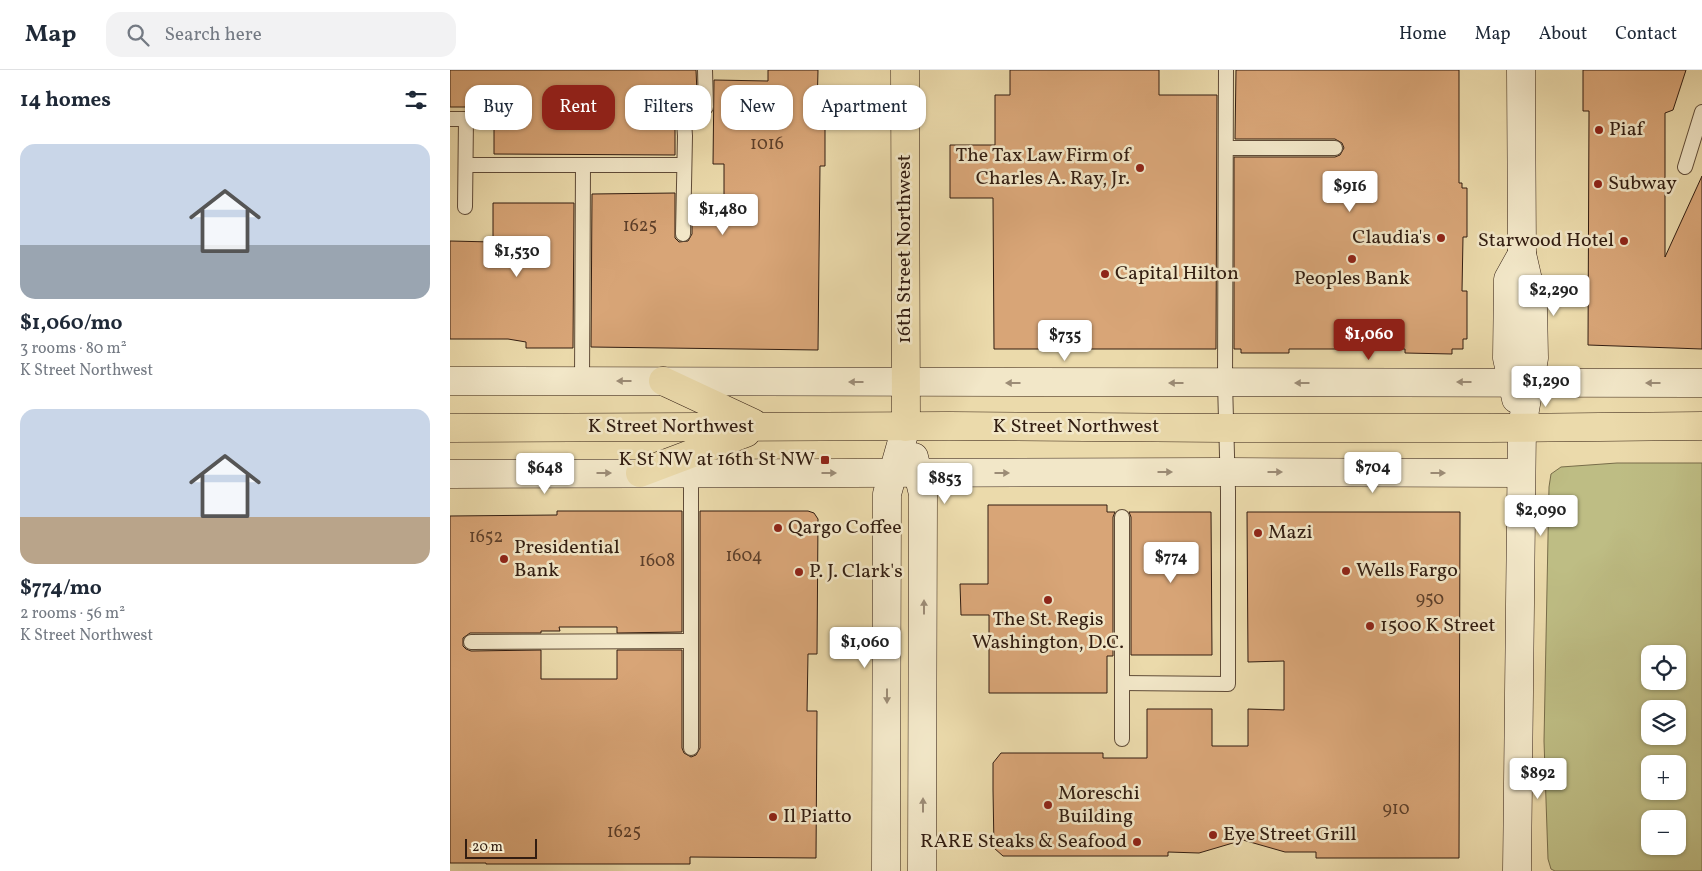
<!DOCTYPE html>
<html lang="en">
<head>
<meta charset="utf-8">
<style>
  body { margin:0; font-family:Vollkorn,serif; background:#f2f2f3; color:#1f2937; height:100vh; display:flex; flex-direction:column; font-size:19px; white-space:nowrap }
  * { box-sizing:border-box; margin:0 }
  p { font-size:16px; color:#747a83 }
  .icon { flex:none; width:28px; height:28px; fill:none; stroke:currentColor; stroke-width:2; stroke-linecap:round; stroke-linejoin:round }
  .map { position:relative; flex:1; overflow:hidden }
  .details { display:flex; flex-direction:column; background:#fff; width:450px }
  .details>* { flex:none }
  .hud { position:absolute; left:15px; top:15px; width:475px; height:45px; display:flex; gap:10px }
  .tools { position:absolute; left:1191px; top:575px; display:grid; gap:10px }
  .tools a { display:grid; place-items:center; width:45px; height:45px; border-radius:10px; background:#fff; box-shadow:0 1px 4px #0004; font-size:25px }
  .scale { position:absolute; left:15px; bottom:12px; width:72px; box-sizing:border-box; padding-left:5px; border:2px solid #321d11; border-top:0; font-size:14px; line-height:18px; white-space:nowrap; color:#321d11; -webkit-text-stroke:4px #f2e7c8; paint-order:stroke }
  .price { position:absolute; translate:-50% -42px; padding:0 11px; border-radius:5px; background:#fff; color:#222; font-size:16px; line-height:32px; filter:drop-shadow(0 1px 2px #0008) }
  .price::after { content:''; position:absolute; left:50%; top:30px; width:15px; height:11px; margin-left:-8px; background:inherit; clip-path:polygon(0 0,100% 0,50% 100%) }
  .price.current { background:#8f2418; color:#fff }
  ul { padding:0; list-style:none }
  li { display:grid; align-content:center; gap:10px; height:265px; padding:0 20px }
  li span { display:grid; place-items:center; height:155px; border-radius:15px; color:#555 }
  li>.icon { margin-inline-start:auto }
  span .icon { width:90px; height:90px; fill:#fffc; stroke-width:1 }
  li b { font-size:21px }
  h2 { display:flex; justify-content:space-between; align-items:center; height:60px; padding:0 20px; font-size:21px }
  .pill { padding:0 18px; border-radius:15px; background:#fff; box-shadow:0 1px 4px #0004; font-size:18px; line-height:45px }
  .pill.current { background:#8f2418; color:#fff }
  header { display:flex; align-items:center; gap:30px; box-sizing:border-box; height:70px; padding:0 25px; background:#fff; border-bottom:1px solid #e0e1e3 }
  header strong { font-size:24px }
  nav { display:flex; gap:28px; margin-inline-start:auto; font-size:18px }
  .search { width:350px; height:45px; background:#f2f2f3; display:flex; align-items:center; gap:12px; box-sizing:border-box; padding:0 18px; border-radius:15px; color:#747a83; font-size:19px }
  main { display:flex; flex:1; min-height:0 }
  .map>svg:first-child { display:block }
  .green { fill:#bebd84; stroke:#786d4a; fill-rule:evenodd }
  .building { fill:#d8a577; stroke:#321d11 }
  .lines { fill:none; stroke-linecap:round; stroke-linejoin:round }
  .lane-casing { stroke:#604c38; stroke-width:16 }
  .secondary-casing { stroke:#321d11; stroke-width:29 }
  .primary-casing { stroke:#321d11; stroke-width:29 }
  .highway-casing { stroke:#321d11; stroke-width:29 }
  .lane { stroke:#f2e7c8; stroke-width:14 }
  .secondary { stroke:#f2e7c8; stroke-width:28 }
  .primary { stroke:#ebdaab; stroke-width:28 }
  .highway { stroke:#ebdaab; stroke-width:28 }
  .oneway { fill:#9c8c76 }
  .poi-dot { fill:#8f2418; stroke:#f2e7c8; stroke-width:2 }
  .labels { text-anchor:middle; dominant-baseline:central; stroke-width:5; stroke-linejoin:round; paint-order:stroke }
  .number-label { font-size:18px; fill:#5c3f2a }
  .poi-label { font-size:20px; fill:#321d11; stroke:#f2e7c8; text-anchor:start }
  .street-label { font-size:20px; fill:#321d11; stroke:#f2e7c8 }
</style>
</head>
<body>
<header>
<strong>Map</strong>
<div class="search"><svg class="icon" aria-label="search" viewBox="0 0 24 24"><circle cx="10" cy="10" r="6"/><path d="M15 15l6 6"/></svg>Search here</div>
<nav><a>Home</a><a>Map</a><a>About</a><a>Contact</a></nav>
</header>
<main>
<section class="details">
<h2>14 homes<svg class="icon" aria-label="filters" viewBox="0 0 24 24"><path d="M4 7h16M4 17h16"/><circle cx="9" cy="7" r="2"/><circle cx="15" cy="17" r="2"/></svg></h2>
<ul>
<li><span style="background:linear-gradient(#c9d6e8 65%,#9aa5b1 0)"><svg class="icon" aria-label="home" viewBox="0 0 24 24"><path d="M3 11l9-7 9 7M6 9v11h12V9"/></svg></span><div><b>$1,060/mo</b><p>3 rooms · 80 m²</p><p>K Street Northwest</p></div></li>
<li><span style="background:linear-gradient(#c9d6e8 70%,#b9a48a 0)"><svg class="icon" aria-label="home" viewBox="0 0 24 24"><path d="M3 11l9-7 9 7M6 9v11h12V9"/></svg></span><div><b>$774/mo</b><p>2 rooms · 56 m²</p><p>K Street Northwest</p></div></li>
</ul>
</section>
<div class="map">
<svg width="1252" height="801" viewBox="0 0 1252 801">
  <rect width="100%" height="100%" fill="#ebdaab"/>
  <filter id="stains"><feTurbulence type="fractalNoise" baseFrequency=".004" numOctaves="4"/><feColorMatrix values="0 0 0 0 .2 0 0 0 0 .09 0 0 0 0 .02 0 0 0 .5 -.17"/></filter>
  <radialGradient id="worn" r=".72"><stop offset=".6" stop-color="#630" stop-opacity="0"/><stop offset="1" stop-color="#630" stop-opacity=".3"/></radialGradient>
  <!-- green -->
  <path class="green" d="M1167,393H1252V801H1105L1101,799L1098,789L1094,671L1099,417L1101,404L1111,397ZM1200,584H1228V611H1200ZM1200,639H1228V666H1200ZM1200,694H1228V721H1200ZM1200,749H1228V776H1200Z"/>
  <!-- building -->
  <g class="building">
    <polygon points="0,0 246,0 247,23 225,23 225,85 44,84 44,37 0,37"/>
    <polygon points="318,0 368,0 367,40 371,40 371,51 375,51 375,96 370,96 368,280 141,277 142,124 225,123 225,168 229,172 238,171 242,164 242,135 274,135 274,94 263,94 264,10 318,11"/>
    <polygon points="560,0 709,0 709,25 767,25 766,279 544,279 543,128 500,128 500,75 545,75 545,25 560,25"/>
    <polygon points="786,0 1009,0 1009,113 1012,113 1012,118 1017,118 1017,167 1013,167 1012,221 1017,221 1017,269 1013,269 1013,279 1002,279 1002,284 955,283 955,279 839,279 839,283 791,283 791,279 784,279 784,87 885,87 890,85 894,78 892,73 885,69 785,69"/>
    <polygon points="1133,0 1236,0 1223,40 1215,43 1215,187 1252,106 1252,279 1138,275 1139,41 1133,41"/>
    <polygon points="43,133 124,133 123,278 76,278 76,272 58,269 0,269 0,171 43,172"/>
    <polygon points="538,435 657,435 657,442 665,442 663,447 663,586 657,586 657,623 539,623 539,545 511,545 510,514 538,514"/>
    <polygon points="107,441 232,441 232,562 167,563 167,557 109,557 110,561 91,561 91,563 20,563 13,568 13,576 16,579 21,581 91,580 91,609 167,609 167,580 232,580 232,678 234,683 241,687 246,685 250,678 250,441 358,441 364,443 368,449 367,584 358,584 357,641 367,641 366,788 240,787 240,794 36,794 36,793 0,793 0,446 107,445"/>
    <polygon points="679,442 761,442 762,585 681,585 681,447"/>
    <polygon points="797,442 1010,442 1009,788 866,788 866,782 835,782 793,770 749,783 718,782 718,786 553,786 544,778 543,720 543,693 551,683 653,683 653,688 697,688 697,639 762,639 762,676 798,676 798,639 834,640 834,591 798,592"/>
  </g>
  <g class="lines">
    <!-- lane casing -->
    <g class="lane-casing">
      <g id="lane">
        <polyline points="0,49 16,49 15,137"/>
        <polyline points="776,78 885,78"/>
        <polyline points="16,95 234,95"/>
        <polyline points="1235,97 1252,42"/>
        <polyline points="233,164 235,66 233,37 256,37 255,0"/>
        <polyline points="132,311 133,95"/>
        <polyline points="672,447 672,669"/>
        <polyline points="21,572 241,571"/>
        <polyline points="672,613 778,614 778,421 775,313 776,0"/>
        <polyline points="241,678 241,403"/>
      </g>
    </g>
    <!-- secondary casing -->
    <g class="secondary-casing">
      <g id="secondary">
        <polyline points="0,311 1252,313"/>
        <polyline points="1066,329 1057,288 1058,209 1072,184"/>
        <polyline points="464,387 473,424 472,801"/>
        <polyline points="0,404 776,402 1070,403"/>
        <polyline points="436,801 437,424 456,357"/>
        <polyline points="1067,801 1072,357 1084,288 1083,232 1072,184 1071,0"/>
      </g>
    </g>
    <!-- primary casing -->
    <g class="primary-casing">
      <polyline id="primary" points="455,0 456,357"/>
    </g>
    <!-- highway casing -->
    <g class="highway-casing">
      <g id="highway">
        <polyline points="213,311 303,353"/>
        <polyline points="0,358 499,356 775,358 1037,358 1252,356"/>
        <polyline points="190,403 296,363"/>
      </g>
    </g>
    <!-- lane -->
    <use href="#lane" class="lane"/>
    <!-- secondary -->
    <use href="#secondary" class="secondary"/>
    <!-- primary -->
    <use href="#primary" class="primary"/>
    <!-- highway -->
    <use href="#highway" class="highway"/>
  </g>
  <!-- one-way arrows -->
  <defs><path id="oneway-solid" d="M-6-.8H1V-3.2L6.5 0L1 3.2V.8H-6Z" transform="scale(1.25)"/></defs>
  <g class="oneway">
    <use href="#oneway-solid" transform="translate(174 311) rotate(180)"/>
    <use href="#oneway-solid" transform="translate(406 312) rotate(-180)"/>
    <use href="#oneway-solid" transform="translate(1014 312) rotate(180)"/>
    <use href="#oneway-solid" transform="translate(563 313) rotate(-180)"/>
    <use href="#oneway-solid" transform="translate(726 313) rotate(-180)"/>
    <use href="#oneway-solid" transform="translate(852 313) rotate(180)"/>
    <use href="#oneway-solid" transform="translate(1203 313) rotate(180)"/>
    <use href="#oneway-solid" transform="translate(715 402)"/>
    <use href="#oneway-solid" transform="translate(825 402)"/>
    <use href="#oneway-solid" transform="translate(154 403)"/>
    <use href="#oneway-solid" transform="translate(379 403)"/>
    <use href="#oneway-solid" transform="translate(552 403)"/>
    <use href="#oneway-solid" transform="translate(988 403)"/>
    <use href="#oneway-solid" transform="translate(474 537) rotate(-90)"/>
    <use href="#oneway-solid" transform="translate(437 626) rotate(90)"/>
    <use href="#oneway-solid" transform="translate(473 735) rotate(-90)"/>
  </g>
  <!-- markers -->
  <g class="poi-dot">
    <circle cx="1149" cy="60" r="5"/>
    <circle cx="690" cy="98" r="5"/>
    <circle cx="1148" cy="114" r="5"/>
    <circle cx="991" cy="168" r="5"/>
    <circle cx="1174" cy="171" r="5"/>
    <circle cx="902" cy="189" r="5"/>
    <circle cx="655" cy="204" r="5"/>
    <rect x="370" y="385" width="10" height="10" rx="2.5"/>
    <circle cx="328" cy="458" r="5"/>
    <circle cx="808" cy="463" r="5"/>
    <circle cx="54" cy="489" r="5"/>
    <circle cx="896" cy="501" r="5"/>
    <circle cx="349" cy="502" r="5"/>
    <circle cx="598" cy="530" r="5"/>
    <circle cx="920" cy="556" r="5"/>
    <circle cx="598" cy="735" r="5"/>
    <circle cx="323" cy="747" r="5"/>
    <circle cx="763" cy="765" r="5"/>
    <circle cx="687" cy="772" r="5"/>
  </g>
  <g class="labels">
    <!-- number labels -->
    <g class="number-label">
      <text x="317" y="74">1016</text>
      <text x="190" y="156">1625</text>
      <text x="36" y="467">1652</text>
      <text x="294" y="486">1604</text>
      <text x="207" y="491">1608</text>
      <text x="980" y="529">950</text>
      <text x="946" y="739">910</text>
      <text x="174" y="762">1625</text>
    </g>
    <!-- poi labels -->
    <g class="poi-label">
      <text x="1159" y="60">Piaf</text>
      <text x="680" y="86" text-anchor="end">The Tax Law Firm of<tspan x="680" dy="23">Charles A. Ray, Jr.</tspan></text>
      <text x="1158" y="114">Subway</text>
      <text x="981" y="168" text-anchor="end">Claudia's</text>
      <text x="1164" y="171" text-anchor="end">Starwood Hotel</text>
      <text x="665" y="204">Capital Hilton</text>
      <text x="902" y="209" text-anchor="middle">Peoples Bank</text>
      <text x="365" y="390" text-anchor="end">K St NW at 16th St NW</text>
      <text x="338" y="458">Qargo Coffee</text>
      <text x="818" y="463">Mazi</text>
      <text x="64" y="478">Presidential<tspan x="64" dy="23">Bank</tspan></text>
      <text x="906" y="501">Wells Fargo</text>
      <text x="359" y="502">P. J. Clark's</text>
      <text x="598" y="550" text-anchor="middle">The St. Regis<tspan x="598" dy="23">Washington, D.C.</tspan></text>
      <text x="930" y="556">1500 K Street</text>
      <text x="608" y="724">Moreschi<tspan x="608" dy="23">Building</tspan></text>
      <text x="333" y="747">Il Piatto</text>
      <text x="773" y="765">Eye Street Grill</text>
      <text x="677" y="772" text-anchor="end">RARE Steaks &amp; Seafood</text>
    </g>
    <!-- street labels -->
    <g class="street-label">
      <text transform="translate(455 179) rotate(-90)">16th Street Northwest</text>
      <text x="221" y="357">K Street Northwest</text>
      <text x="626" y="357">K Street Northwest</text>
    </g>
  </g>
  <rect width="100%" height="100%" filter="url(#stains)"/>
  <rect width="100%" height="100%" fill="url(#worn)"/>
</svg>
<div class="tools">
<a><svg class="icon" aria-label="locate" viewBox="0 0 24 24"><circle cx="12" cy="12" r="6"/><path d="M12 2v4M12 18v4M2 12h4M18 12h4"/></svg></a>
<a><svg class="icon" aria-label="layers" viewBox="0 0 24 24"><path d="M12 4l9 5-9 5-9-5zM3 14l9 5 9-5"/></svg></a>
<a>+</a>
<a>−</a>
</div>
<div class="scale">20 m</div>
<b class="price" style="left:900px;top:143px">$916</b>
<b class="price" style="left:273px;top:166px">$1,480</b>
<b class="price" style="left:67px;top:208px">$1,530</b>
<b class="price" style="left:1104px;top:247px">$2,290</b>
<b class="price current" style="left:919px;top:291px">$1,060</b>
<b class="price" style="left:615px;top:292px">$735</b>
<b class="price" style="left:1096px;top:338px">$1,290</b>
<b class="price" style="left:923px;top:424px">$704</b>
<b class="price" style="left:95px;top:425px">$648</b>
<b class="price" style="left:495px;top:435px">$853</b>
<b class="price" style="left:1091px;top:467px">$2,090</b>
<b class="price" style="left:721px;top:514px">$774</b>
<b class="price" style="left:415px;top:599px">$1,060</b>
<b class="price" style="left:1088px;top:730px">$892</b>
<div class="hud">
<a class="pill">Buy</a>
<a class="pill current">Rent</a>
<a class="pill">Filters</a>
<a class="pill">New</a>
<a class="pill">Apartment</a>
</div>
</div>
</main>
</body>
</html>
